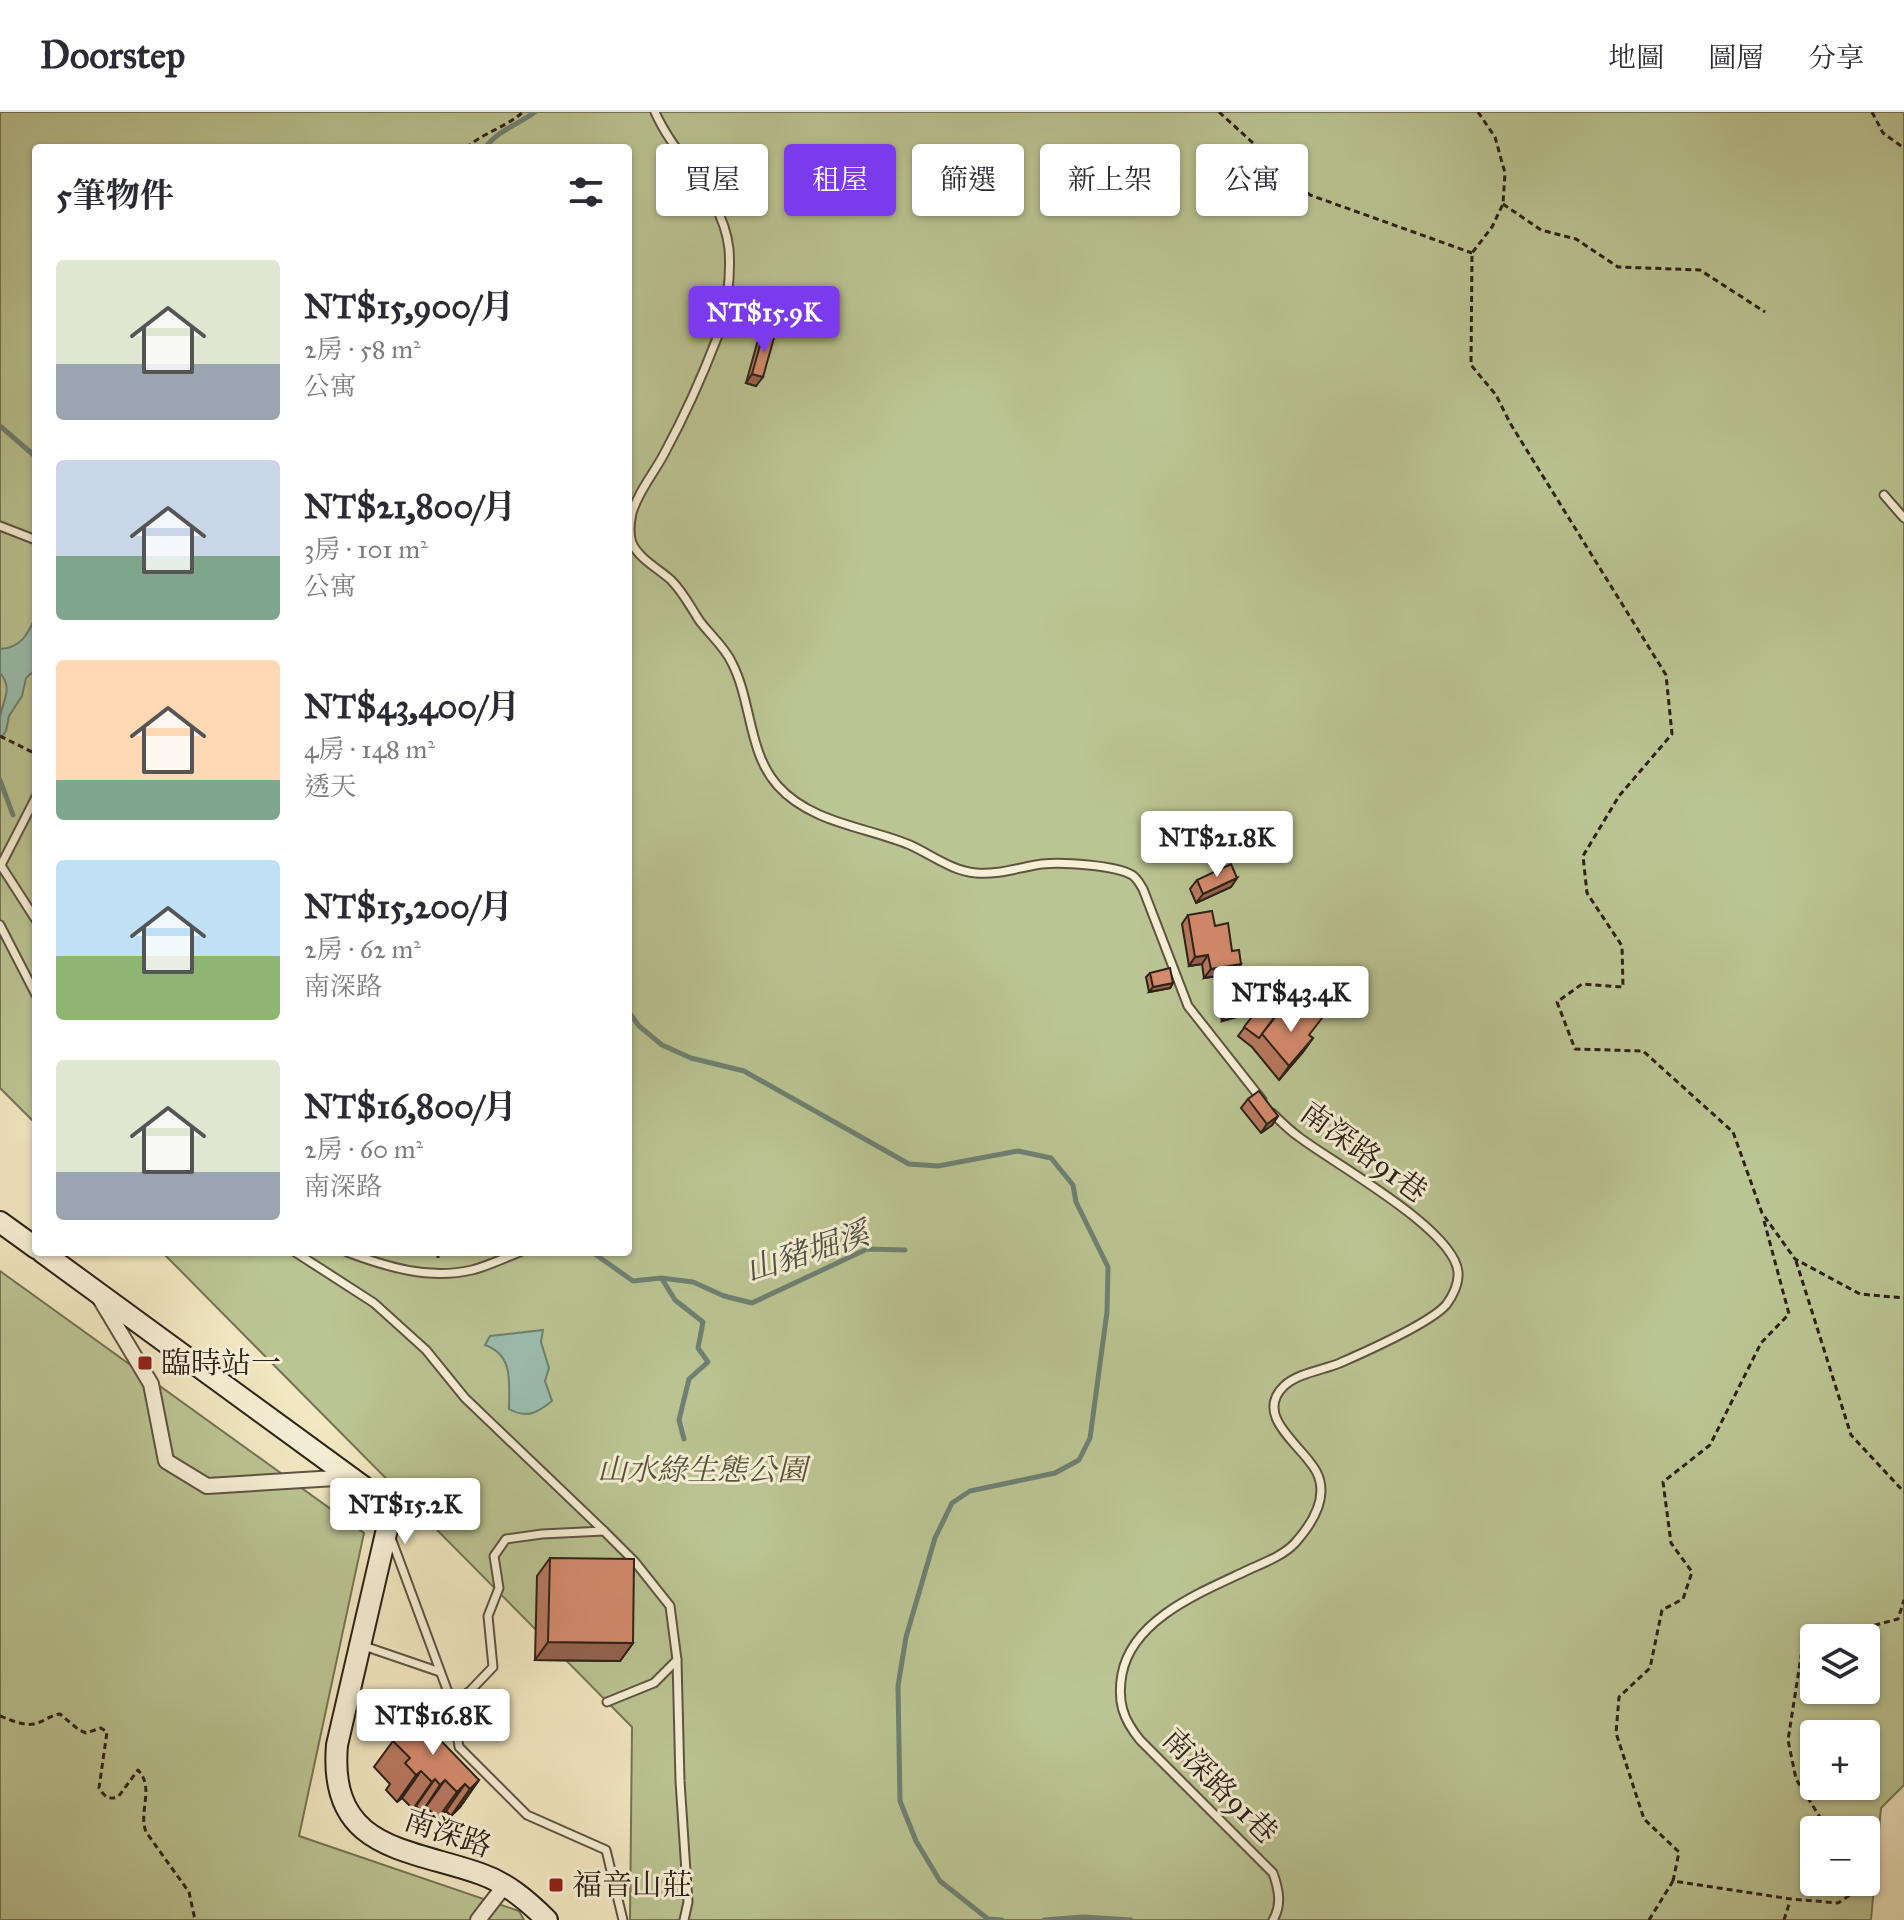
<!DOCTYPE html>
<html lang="zh-TW">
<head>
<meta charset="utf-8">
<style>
  body { margin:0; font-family:"IM FELL Great Primer","Noto Serif TC",serif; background:#f2f2f3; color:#2b2b33; height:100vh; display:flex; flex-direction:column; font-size:30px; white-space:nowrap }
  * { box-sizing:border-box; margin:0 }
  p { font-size:26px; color:#7c7c81 }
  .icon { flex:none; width:44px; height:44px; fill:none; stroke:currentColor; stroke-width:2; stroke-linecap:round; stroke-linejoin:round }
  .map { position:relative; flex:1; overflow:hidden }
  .drawer { position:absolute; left:32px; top:32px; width:600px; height:1112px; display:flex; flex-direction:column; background:#fff; border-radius:8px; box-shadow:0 2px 6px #0004 }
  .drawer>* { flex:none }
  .guide { position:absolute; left:656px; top:32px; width:760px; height:72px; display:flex; gap:16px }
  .buttons { position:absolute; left:1800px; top:1512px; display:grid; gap:16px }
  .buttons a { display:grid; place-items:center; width:80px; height:80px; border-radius:8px; background:#fff; box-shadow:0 2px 6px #0004; font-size:40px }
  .price { position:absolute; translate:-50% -68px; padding:0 18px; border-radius:8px; background:#fff; color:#222; font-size:26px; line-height:52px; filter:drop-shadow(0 2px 4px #0008) }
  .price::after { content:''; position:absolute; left:50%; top:48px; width:24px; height:18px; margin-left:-12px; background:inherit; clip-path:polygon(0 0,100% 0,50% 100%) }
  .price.active { background:#7c3aed; color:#fff }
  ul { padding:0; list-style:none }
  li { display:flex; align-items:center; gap:24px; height:200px; padding:0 24px }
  li span { display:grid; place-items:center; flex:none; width:224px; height:160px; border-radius:8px; color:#555 }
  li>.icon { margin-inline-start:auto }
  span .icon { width:96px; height:96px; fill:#fffc; stroke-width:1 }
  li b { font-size:34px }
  h2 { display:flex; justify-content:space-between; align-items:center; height:96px; padding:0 24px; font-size:34px }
  .chip { padding:0 28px; border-radius:8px; background:#fff; box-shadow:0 2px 6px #0004; font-size:28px; line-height:72px }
  .chip.active { background:#7c3aed; color:#fff }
  header { display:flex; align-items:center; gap:48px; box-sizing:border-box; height:112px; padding:0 40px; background:#fff; border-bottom:2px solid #e1e1e2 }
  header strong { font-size:38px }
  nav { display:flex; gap:44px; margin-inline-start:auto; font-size:28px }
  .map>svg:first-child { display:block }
  .green { fill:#bbc593; stroke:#747455; stroke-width:2; fill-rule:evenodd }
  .water { fill:#9bc0b1; stroke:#6f8173; stroke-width:2 }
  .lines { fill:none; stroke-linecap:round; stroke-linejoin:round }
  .stream { stroke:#6f8173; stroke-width:5 }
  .service-casing { stroke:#5e5442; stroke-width:11 }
  .minor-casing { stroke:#5e5442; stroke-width:18 }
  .secondary-casing { stroke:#2c2217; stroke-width:24 }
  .path { stroke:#2c2217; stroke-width:3; stroke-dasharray:6 4; stroke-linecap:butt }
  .service { stroke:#f7f0d7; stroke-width:7 }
  .minor { stroke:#f7f0d7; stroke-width:14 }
  .secondary { stroke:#f7f0d7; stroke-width:20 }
  .wall { fill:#b7785f; stroke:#2c2217; stroke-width:2 }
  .shaded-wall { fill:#95614d; stroke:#2c2217; stroke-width:2 }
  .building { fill:#d58b6e; stroke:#2c2217; stroke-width:2 }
  .poi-dot { fill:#8f2418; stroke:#f7f0d7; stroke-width:3 }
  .labels { text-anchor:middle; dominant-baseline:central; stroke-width:6; stroke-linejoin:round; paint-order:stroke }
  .street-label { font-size:30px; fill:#2c2217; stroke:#f7f0d7 }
  .poi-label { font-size:30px; fill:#2c2217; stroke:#f7f0d7; text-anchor:start }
  .park-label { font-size:30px; font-style:italic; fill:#57533c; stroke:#f7f0d7 }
  .water-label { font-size:32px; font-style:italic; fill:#4d5145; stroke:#f7f0d7 }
</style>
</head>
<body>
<header>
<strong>Doorstep</strong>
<nav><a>地圖</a><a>圖層</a><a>分享</a></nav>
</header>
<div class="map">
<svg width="1904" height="1808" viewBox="0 0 1904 1808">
  <rect width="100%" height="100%" fill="#f2e8c2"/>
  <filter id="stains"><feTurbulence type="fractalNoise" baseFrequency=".0025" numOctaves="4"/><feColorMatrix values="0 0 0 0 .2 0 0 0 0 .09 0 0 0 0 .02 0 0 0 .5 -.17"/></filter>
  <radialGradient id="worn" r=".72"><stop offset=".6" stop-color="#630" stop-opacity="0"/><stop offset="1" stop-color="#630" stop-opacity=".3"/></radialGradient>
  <!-- green -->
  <g class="green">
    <path d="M0,0H1904V1673L1881,1696L1871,1808H630L632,1615L162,1140H628V36H36V1012L0,976ZM1814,1526H1866V1578H1814ZM1814,1622H1866V1674H1814ZM1814,1718H1866V1770H1814Z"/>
    <polygon points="0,1159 364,1421 299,1724 519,1799 524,1808 0,1808"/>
  </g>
  <!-- water -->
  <g class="water">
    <path d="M36,504V557L26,566L22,584L9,604L6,619L0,627C0,620 0,613 0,606C2,589 14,577 0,561V537C21,536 28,522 36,504Z"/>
    <path d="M543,1218L541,1230L549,1256L545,1269L552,1289C537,1301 527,1307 509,1297C509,1271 514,1243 485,1233L490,1224Z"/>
  </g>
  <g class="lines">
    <!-- stream -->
    <g class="stream">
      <path d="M485,36C497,19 519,12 535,0"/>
      <polyline points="0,314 36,345"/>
      <polyline points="0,668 13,703"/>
      <polyline points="628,899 639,914 662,933 691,946 744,959 909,1052 938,1054 1018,1039 1051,1046 1073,1073 1076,1090 1108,1155 1107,1200 1090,1326 1079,1348 1055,1361 970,1379 952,1391 935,1426 906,1525 898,1574 900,1689 916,1729 940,1769 988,1807 1002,1808"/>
      <polyline points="592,1140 633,1169 661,1166 693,1170 724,1184 752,1191 867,1137 905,1138"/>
      <polyline points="662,1167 675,1188 703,1210 698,1236 708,1250 689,1267 679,1308 684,1327"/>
      <polyline points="1044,1808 1083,1805 1131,1808"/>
    </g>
    <!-- service casing -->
    <g class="service-casing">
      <g id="service">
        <path d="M655,0C676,48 723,82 729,137C731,165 727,200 717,226C702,265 684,305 664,342C654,361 638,380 632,401C630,410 629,422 632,431C639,447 659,457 671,468C683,480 690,494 699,508C709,522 725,535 732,551C752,590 748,641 778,674C811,711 867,715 910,733C932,743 952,759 976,761C999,763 1020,755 1042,752C1062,750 1115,753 1132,763C1137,766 1140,772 1143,777L1188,894L1262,988"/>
        <polyline points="1884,383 1904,406"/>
        <polyline points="0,414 36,428"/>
        <polyline points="0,752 36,808"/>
        <polyline points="1,753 36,685"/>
        <polyline points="0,813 36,883"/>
        <path d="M1272,1001C1280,1009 1289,1018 1299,1025C1333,1051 1454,1117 1458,1160C1459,1171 1453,1184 1446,1193C1429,1212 1365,1240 1340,1251C1323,1258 1298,1261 1284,1274C1252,1305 1305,1335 1317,1361C1329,1386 1311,1413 1295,1431C1283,1444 1263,1451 1248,1458C1202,1480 1133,1506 1122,1562C1117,1590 1123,1607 1140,1628L1273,1761C1279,1778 1282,1793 1273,1808"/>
        <polyline points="295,1140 374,1191 426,1238 465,1286 604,1419 542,1422 506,1427 494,1444 499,1476 488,1504 493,1555 470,1579 452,1591"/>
        <path d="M347,1140C387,1155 429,1168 472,1158C488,1154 504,1146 520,1140"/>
        <polyline points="604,1419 635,1450 670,1494 677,1548 654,1571 607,1590"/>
        <polyline points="391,1426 452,1591 459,1635 527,1703 606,1738 623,1808"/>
        <polyline points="364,1534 440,1560"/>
        <polyline points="677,1548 680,1669 688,1790 684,1808"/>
      </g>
    </g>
    <!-- minor casing -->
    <g class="minor-casing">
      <g id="minor">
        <polyline points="99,1185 151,1272 166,1349 207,1374 352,1365"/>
        <polyline points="478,1808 505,1773"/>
      </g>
    </g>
    <!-- secondary casing -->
    <g class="secondary-casing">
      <g id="secondary">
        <polyline points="0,1110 36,1136"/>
        <path d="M42,1140L372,1381L387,1417L337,1633C328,1738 407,1736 481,1762C507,1771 528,1789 547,1808"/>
      </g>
    </g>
    <!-- path -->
    <g class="path">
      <polyline points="1219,0 1310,83 1472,141"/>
      <polyline points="1478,0 1495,25 1505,61 1503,92 1492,115 1472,141 1471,253 1496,283 1510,311 1666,563 1672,622 1619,684 1583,744 1587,781 1622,834 1623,875 1582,872 1557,890 1575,937 1643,939 1733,1020 1762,1101 1795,1147 1860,1182 1904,1186"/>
      <polyline points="1872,0 1883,21 1904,36"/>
      <path d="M466,36C486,19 505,16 523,0"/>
      <polyline points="1503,92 1541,118 1576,127 1618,155 1700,158 1765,200"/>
      <polyline points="0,624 36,642"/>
      <polyline points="437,1140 439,1149"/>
      <polyline points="1796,1149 1851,1323 1904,1380"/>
      <polyline points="1826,1526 1898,1507 1904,1488"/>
      <polyline points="1814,1529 1803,1532 1788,1628 1796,1667 1828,1718"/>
      <path d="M0,1604C11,1608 23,1614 34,1612C44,1610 50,1603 60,1602L79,1618L86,1621L101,1616L107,1620L99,1676C104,1684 108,1688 118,1685L138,1658C155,1676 138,1699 146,1720L189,1780L195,1808"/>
      <polyline points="1673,1769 1679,1740 1644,1707 1616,1621 1619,1585 1650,1556 1662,1498 1683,1487 1692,1460 1671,1431 1663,1370 1710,1333 1761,1231 1789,1202 1763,1105"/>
      <polyline points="1649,1808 1673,1769 1791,1787 1838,1791 1855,1780 1855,1770"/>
      <polyline points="1784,1808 1790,1789"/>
    </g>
    <!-- service -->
    <use href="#service" class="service"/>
    <!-- minor -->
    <use href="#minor" class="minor"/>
    <!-- secondary -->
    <use href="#secondary" class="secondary"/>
  </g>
  <!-- wall -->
  <g class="wall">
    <polygon points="764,219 756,274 746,271 758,228"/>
    <polygon points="1237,766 1231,775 1196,791 1190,777 1197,768"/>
    <polygon points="1188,803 1215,814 1241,852 1235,861 1204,866 1202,852 1189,854 1182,812"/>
    <polygon points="1150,861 1173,871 1170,876 1149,880 1146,865"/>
    <polygon points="1221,874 1250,883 1253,892 1265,874 1265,895 1276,903 1313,926 1303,940 1279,968 1252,935 1238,924 1257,899 1253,897 1251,901 1222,909 1215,883"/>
    <polygon points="1248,987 1278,1004 1272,1013 1261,1021 1241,996"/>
    <polygon points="550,1446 633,1531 620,1549 535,1548 537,1464"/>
    <polygon points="393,1629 479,1668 460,1695 451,1704 446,1699 438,1706 426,1695 422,1700 416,1694 413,1697 402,1686 397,1690 386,1678 390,1672 374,1655"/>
  </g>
  <!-- shaded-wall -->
  <g class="shaded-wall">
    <polygon points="752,262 763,265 756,274 746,271"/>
    <polygon points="1237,766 1231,775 1196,791 1203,782"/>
    <polygon points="1208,843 1202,852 1189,854 1195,845"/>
    <polygon points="1241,852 1235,861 1204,866 1211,857"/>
    <polygon points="1173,871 1170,876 1149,880 1153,875"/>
    <polygon points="1254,878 1247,888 1222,891 1225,887"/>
    <polygon points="1254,896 1251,901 1222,909 1225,904"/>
    <polygon points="1313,926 1303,940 1279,968 1289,954"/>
    <polygon points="1278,1004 1272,1013 1261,1021 1267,1012"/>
    <polygon points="548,1530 633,1531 620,1549 535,1548"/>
    <polygon points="421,1659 402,1686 397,1690 416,1663"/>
    <polygon points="435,1667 416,1694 413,1697 432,1670"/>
    <polygon points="445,1668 426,1695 422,1700 440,1673"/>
    <polygon points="479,1668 460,1695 451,1704 470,1677"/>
    <polygon points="465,1672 446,1699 438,1706 457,1680"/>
  </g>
  <!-- building -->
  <g class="building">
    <polygon points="764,219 775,222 763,265 752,262"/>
    <polygon points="1231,752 1237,766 1203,782 1197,768"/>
    <polygon points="1212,799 1215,814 1228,811 1232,839 1239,838 1241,852 1211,857 1208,843 1195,845 1188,803"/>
    <polygon points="1170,856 1173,871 1153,875 1150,861"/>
    <polygon points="1250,865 1254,878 1225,887 1221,874"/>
    <polygon points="1265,874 1275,881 1265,895 1262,892 1260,895 1254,891"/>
    <polygon points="1250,883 1254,896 1225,904 1222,891"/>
    <polygon points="1262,892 1276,903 1259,926 1244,915"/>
    <polygon points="1304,896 1322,906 1309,923 1313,926 1289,954 1262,922 1280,899 1295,906"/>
    <polygon points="1259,979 1278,1004 1267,1012 1248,987"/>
    <polygon points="550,1446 634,1447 633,1531 548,1530"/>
    <polygon points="417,1604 479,1668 470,1677 465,1672 457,1680 445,1668 440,1673 435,1667 432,1670 421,1659 416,1663 405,1651 410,1646 393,1629"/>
  </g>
  <!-- markers -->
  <g class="poi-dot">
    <rect x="137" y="1243" width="16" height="16" rx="4"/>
    <rect x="548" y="1765" width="16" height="16" rx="4"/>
  </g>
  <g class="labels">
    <!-- street labels -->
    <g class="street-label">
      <text transform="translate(1364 1040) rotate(36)">南深路91巷</text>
      <text transform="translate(1220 1674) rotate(45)">南深路91巷</text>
      <text transform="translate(448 1721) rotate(19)">南深路</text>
    </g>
    <!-- poi labels -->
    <g class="poi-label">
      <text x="161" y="1251">臨時站一</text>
      <text x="572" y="1773">福音山莊</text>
    </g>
    <!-- park labels -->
    <g class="park-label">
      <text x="702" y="1358">山水綠生態公園</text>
    </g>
    <!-- water labels -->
    <g class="water-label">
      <text transform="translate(807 1140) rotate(-18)">山豬堀溪</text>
    </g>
  </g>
  <rect width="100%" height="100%" filter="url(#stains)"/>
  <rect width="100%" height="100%" fill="url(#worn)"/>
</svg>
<div class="buttons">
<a><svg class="icon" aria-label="layers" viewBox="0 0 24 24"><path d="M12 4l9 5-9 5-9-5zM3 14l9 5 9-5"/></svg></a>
<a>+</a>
<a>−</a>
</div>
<b class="price active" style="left:764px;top:242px">NT$15.9K</b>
<b class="price" style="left:1217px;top:767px">NT$21.8K</b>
<b class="price" style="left:1291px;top:922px">NT$43.4K</b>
<b class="price" style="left:405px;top:1434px">NT$15.2K</b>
<b class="price" style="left:433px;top:1645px">NT$16.8K</b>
<div class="guide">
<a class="chip">買屋</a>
<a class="chip active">租屋</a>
<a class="chip">篩選</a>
<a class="chip">新上架</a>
<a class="chip">公寓</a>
</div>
<section class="drawer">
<h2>5筆物件<svg class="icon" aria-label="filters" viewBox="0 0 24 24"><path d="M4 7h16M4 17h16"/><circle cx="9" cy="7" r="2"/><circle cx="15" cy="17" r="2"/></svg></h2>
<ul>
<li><span style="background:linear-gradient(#dfe7d0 65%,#9aa5b1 0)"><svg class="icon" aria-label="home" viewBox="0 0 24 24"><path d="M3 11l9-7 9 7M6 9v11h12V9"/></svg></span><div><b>NT$15,900/月</b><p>2房 · 58 m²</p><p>公寓</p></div></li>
<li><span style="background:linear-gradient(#c9d6e8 60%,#7fa58c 0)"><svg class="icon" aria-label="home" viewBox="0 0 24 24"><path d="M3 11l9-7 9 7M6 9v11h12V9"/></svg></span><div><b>NT$21,800/月</b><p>3房 · 101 m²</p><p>公寓</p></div></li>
<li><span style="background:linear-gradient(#ffd9b3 75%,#7fa58c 0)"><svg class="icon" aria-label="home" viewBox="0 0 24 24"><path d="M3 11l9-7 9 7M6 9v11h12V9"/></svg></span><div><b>NT$43,400/月</b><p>4房 · 148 m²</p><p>透天</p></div></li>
<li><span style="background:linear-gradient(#bfe0f5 60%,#8fb573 0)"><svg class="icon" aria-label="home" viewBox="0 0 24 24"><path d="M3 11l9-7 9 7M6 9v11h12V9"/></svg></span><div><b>NT$15,200/月</b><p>2房 · 62 m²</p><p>南深路</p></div></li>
<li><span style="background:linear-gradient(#dfe7d0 70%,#9aa5b1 0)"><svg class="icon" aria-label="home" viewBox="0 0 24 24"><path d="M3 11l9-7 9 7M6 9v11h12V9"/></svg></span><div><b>NT$16,800/月</b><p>2房 · 60 m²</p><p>南深路</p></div></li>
</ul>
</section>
</div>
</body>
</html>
